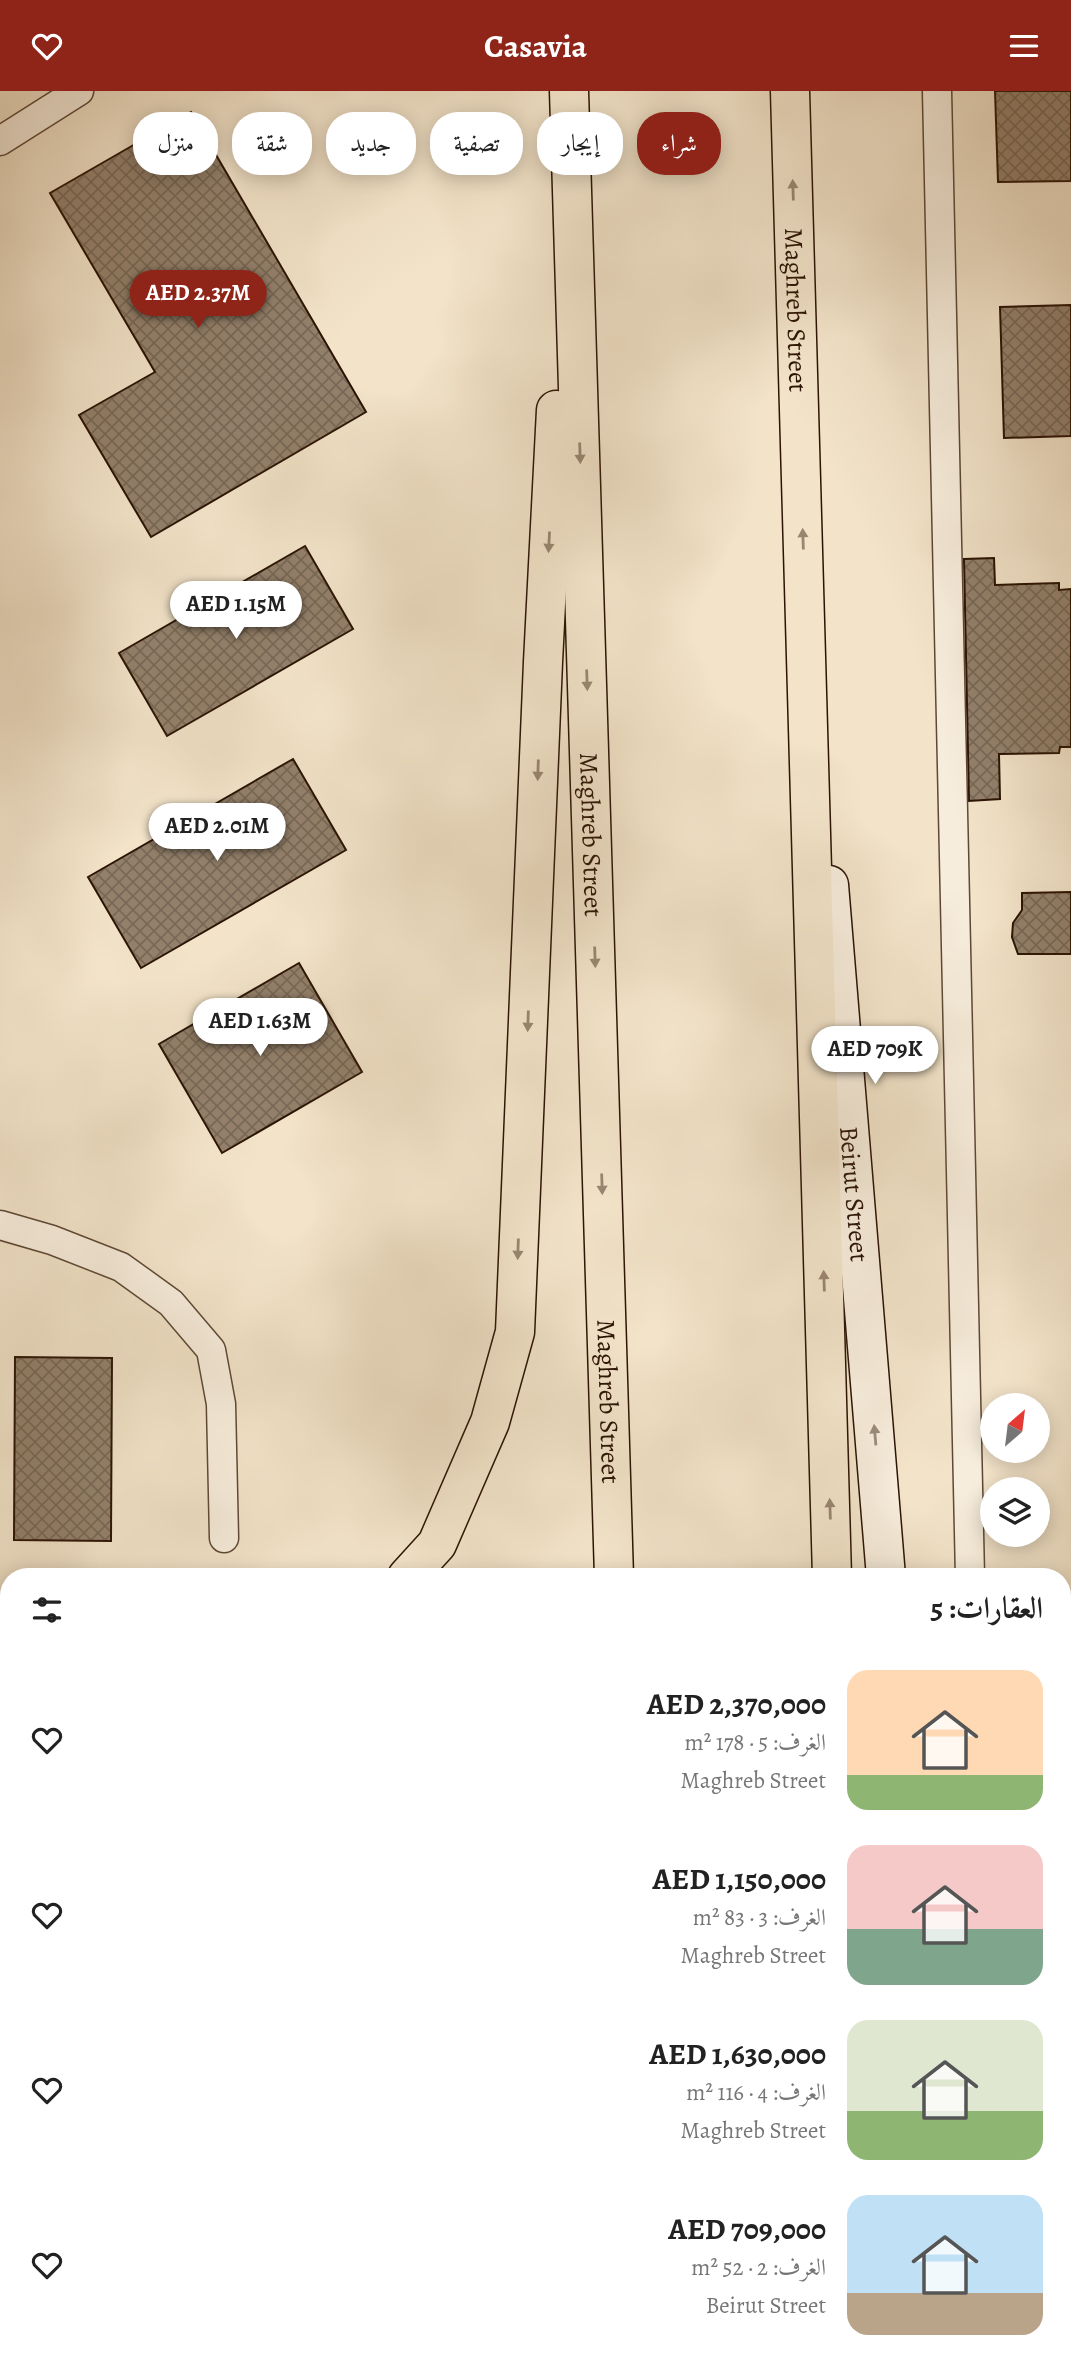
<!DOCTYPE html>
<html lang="ar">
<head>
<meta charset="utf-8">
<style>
  body { margin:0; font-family:Alegreya,Amiri,serif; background:#f2f2f2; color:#222; direction:rtl; height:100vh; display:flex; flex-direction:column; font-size:26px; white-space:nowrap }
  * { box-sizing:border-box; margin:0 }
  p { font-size:23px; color:#767676 }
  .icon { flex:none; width:38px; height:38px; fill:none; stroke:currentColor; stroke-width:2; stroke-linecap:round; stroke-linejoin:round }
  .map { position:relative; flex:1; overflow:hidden; direction:ltr }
  .details { position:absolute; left:0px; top:1477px; width:1071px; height:798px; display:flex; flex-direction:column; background:#fff; border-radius:28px 28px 0 0; box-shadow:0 4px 18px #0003; direction:rtl }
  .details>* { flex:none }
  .banner { position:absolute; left:21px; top:21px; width:700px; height:63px; direction:rtl; display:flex; gap:14px }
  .needle { width:46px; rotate:28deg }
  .tools { position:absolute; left:980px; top:1302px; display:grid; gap:14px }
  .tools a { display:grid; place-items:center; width:70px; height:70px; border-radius:50%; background:#fff; box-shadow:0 4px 18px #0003; font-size:35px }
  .price { position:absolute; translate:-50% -60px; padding:0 16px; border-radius:24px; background:#fff; color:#222; font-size:23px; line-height:46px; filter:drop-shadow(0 2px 4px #0008) }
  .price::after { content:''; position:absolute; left:50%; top:42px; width:21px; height:16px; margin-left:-10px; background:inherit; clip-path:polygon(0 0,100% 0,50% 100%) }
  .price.active { background:#8f2418; color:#fff }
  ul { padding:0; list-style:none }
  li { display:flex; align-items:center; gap:21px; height:175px; padding:0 28px }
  li span { display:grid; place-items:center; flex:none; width:196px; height:140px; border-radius:21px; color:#555 }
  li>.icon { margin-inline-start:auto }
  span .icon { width:84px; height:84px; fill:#fffc; stroke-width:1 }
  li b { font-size:30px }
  h2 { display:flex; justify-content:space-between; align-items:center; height:84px; padding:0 28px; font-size:30px }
  .chip { padding:0 24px; border-radius:28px; background:#fff; box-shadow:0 4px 18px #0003; font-size:24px; line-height:63px }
  .chip.active { background:#8f2418; color:#fff }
  header { display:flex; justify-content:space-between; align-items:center; height:91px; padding:0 28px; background:#8f2418; color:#fff; font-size:32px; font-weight:700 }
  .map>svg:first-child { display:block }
  .building { fill:url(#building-cross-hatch); stroke:#2c1405; stroke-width:2 }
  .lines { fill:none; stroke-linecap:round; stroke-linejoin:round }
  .lane-casing { stroke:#5e4836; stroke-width:31 }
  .secondary-casing { stroke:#2c1405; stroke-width:41 }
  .highway-casing { stroke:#2c1405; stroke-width:41 }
  .lane { stroke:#f7eddc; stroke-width:28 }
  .secondary { stroke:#f7eddc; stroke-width:38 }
  .highway { stroke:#f2e3c9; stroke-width:38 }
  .oneway { fill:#998671 }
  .oneway2 { fill:#9c8b7b }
  .labels { text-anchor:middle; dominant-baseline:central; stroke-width:6; stroke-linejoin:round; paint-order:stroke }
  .street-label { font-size:26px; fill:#2c1405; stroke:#f7eddc }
</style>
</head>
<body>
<header><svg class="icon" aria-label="menu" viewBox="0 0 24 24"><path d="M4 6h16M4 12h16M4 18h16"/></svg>Casavia<svg class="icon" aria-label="heart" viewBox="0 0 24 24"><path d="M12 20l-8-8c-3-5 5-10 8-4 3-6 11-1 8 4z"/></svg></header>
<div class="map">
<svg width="1071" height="2275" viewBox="0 0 1071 2275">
  <defs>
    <pattern id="building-cross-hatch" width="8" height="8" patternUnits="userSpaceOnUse" patternTransform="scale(1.75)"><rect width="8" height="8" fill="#93806b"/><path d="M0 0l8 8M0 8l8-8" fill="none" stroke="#786856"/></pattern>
  </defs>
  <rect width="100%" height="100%" fill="#f2e3c9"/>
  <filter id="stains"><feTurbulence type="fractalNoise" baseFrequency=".00286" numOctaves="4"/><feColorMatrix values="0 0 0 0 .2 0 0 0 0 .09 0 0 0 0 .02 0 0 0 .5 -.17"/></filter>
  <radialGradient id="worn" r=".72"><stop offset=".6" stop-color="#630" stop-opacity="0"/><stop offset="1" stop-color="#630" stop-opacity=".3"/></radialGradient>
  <!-- building -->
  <g class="building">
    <polygon points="995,0 1071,0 1071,90 998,91"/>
    <polygon points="191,21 366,321 151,446 79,324 155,281 50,102"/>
    <polygon points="1071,214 1071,345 1004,347 1000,216"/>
    <polygon points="305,455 353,538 167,645 119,562"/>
    <polygon points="994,467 995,494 1059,492 1059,499 1071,498 1071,656 1060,656 1059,662 999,663 1000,708 969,710 964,468"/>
    <polygon points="293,668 346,759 141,877 88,786"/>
    <polygon points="1071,801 1071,863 1018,863 1012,846 1013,832 1022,819 1022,802"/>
    <polygon points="299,872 362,981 222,1062 159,953"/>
    <polygon points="15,1266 112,1267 111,1450 14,1449"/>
  </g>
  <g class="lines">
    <!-- lane casing -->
    <g class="lane-casing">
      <g id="lane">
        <polyline points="937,0 970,1486"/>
        <polyline points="0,50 79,0"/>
        <polyline points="0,1134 52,1149 121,1176 171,1212 211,1259 221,1313 224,1447"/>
        <polyline points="1062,1700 1071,1700"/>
        <polyline points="0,2187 9,2203"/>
        <polyline points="42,2266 46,2275"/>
        <polyline points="468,2266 469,2275"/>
      </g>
    </g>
    <!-- secondary casing -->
    <g class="secondary-casing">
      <g id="secondary">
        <path id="s1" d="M829,794L886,1486"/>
        <polyline points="0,1643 9,1643"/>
        <polyline points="0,1821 9,1821"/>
        <polyline points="1062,2092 1071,2098"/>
      </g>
    </g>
    <!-- highway casing -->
    <g class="highway-casing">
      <g id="highway">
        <path id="s2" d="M569,0L614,1486"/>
        <path id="s3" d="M790,0L832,1486"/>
        <polyline points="407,1486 437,1453 490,1331 515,1241 543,571 556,319"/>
        <polyline points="561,2266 561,2275"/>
        <polyline points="638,2266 638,2275"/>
        <polyline points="854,2266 854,2275"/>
      </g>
    </g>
    <!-- lane -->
    <use href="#lane" class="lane"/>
    <!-- secondary -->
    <use href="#secondary" class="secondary"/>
    <!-- highway -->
    <use href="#highway" class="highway"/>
  </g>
  <!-- one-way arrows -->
  <defs><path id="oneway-solid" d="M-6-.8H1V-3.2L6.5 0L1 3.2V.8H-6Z" transform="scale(1.75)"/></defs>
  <g class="oneway">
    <use href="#oneway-solid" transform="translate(793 99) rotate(-92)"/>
    <use href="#oneway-solid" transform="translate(580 362) rotate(88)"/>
    <use href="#oneway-solid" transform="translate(803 448) rotate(-92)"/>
    <use href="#oneway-solid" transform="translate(549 451) rotate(93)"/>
    <use href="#oneway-solid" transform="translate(587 589) rotate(88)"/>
    <use href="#oneway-solid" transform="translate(538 679) rotate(92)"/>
    <use href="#oneway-solid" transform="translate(595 866) rotate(88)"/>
    <use href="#oneway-solid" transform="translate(528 930) rotate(92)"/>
    <use href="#oneway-solid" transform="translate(602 1093) rotate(88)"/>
    <use href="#oneway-solid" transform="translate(518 1158) rotate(92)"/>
    <use href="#oneway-solid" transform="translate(824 1190) rotate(-92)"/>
    <use href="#oneway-solid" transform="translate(830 1418) rotate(-92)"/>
  </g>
  <use class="oneway2" href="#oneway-solid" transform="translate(875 1344) rotate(-95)"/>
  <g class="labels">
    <!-- street labels -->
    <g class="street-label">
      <text stroke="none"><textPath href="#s3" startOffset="219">Maghreb Street</textPath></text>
      <text stroke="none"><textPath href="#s2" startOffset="744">Maghreb Street</textPath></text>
      <text stroke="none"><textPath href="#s1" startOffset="310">Beirut Street</textPath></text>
      <text stroke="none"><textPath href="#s2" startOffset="1311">Maghreb Street</textPath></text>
    </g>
  </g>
  <rect width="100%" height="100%" filter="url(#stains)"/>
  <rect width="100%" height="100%" fill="url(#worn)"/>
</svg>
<div class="tools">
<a><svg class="needle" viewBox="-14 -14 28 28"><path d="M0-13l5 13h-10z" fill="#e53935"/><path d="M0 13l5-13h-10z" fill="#767676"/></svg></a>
<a><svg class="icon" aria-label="layers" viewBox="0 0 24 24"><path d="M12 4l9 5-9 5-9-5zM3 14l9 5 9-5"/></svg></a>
</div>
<b class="price active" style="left:198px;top:239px">AED 2.37M</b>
<b class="price" style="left:236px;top:550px">AED 1.15M</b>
<b class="price" style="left:217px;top:772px">AED 2.01M</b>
<b class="price" style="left:260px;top:967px">AED 1.63M</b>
<b class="price" style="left:875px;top:995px">AED 709K</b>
<div class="banner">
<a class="chip active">شراء</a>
<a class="chip">إيجار</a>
<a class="chip">تصفية</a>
<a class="chip">جديد</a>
<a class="chip">شقة</a>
<a class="chip">منزل</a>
</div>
<section class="details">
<h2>العقارات: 5<svg class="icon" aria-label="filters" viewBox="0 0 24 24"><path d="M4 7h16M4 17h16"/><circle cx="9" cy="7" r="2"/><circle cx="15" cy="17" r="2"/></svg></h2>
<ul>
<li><span style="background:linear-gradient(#ffd9b3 75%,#8fb573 0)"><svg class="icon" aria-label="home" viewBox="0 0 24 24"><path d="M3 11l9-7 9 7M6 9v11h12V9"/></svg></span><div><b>AED 2,370,000</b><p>الغرف: 5 · 178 m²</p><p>Maghreb Street</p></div><svg class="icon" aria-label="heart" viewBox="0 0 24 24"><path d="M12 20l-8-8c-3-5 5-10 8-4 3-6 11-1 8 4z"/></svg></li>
<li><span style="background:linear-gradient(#f6c9c9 60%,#7fa58c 0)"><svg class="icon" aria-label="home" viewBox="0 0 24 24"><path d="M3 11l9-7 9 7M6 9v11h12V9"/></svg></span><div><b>AED 1,150,000</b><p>الغرف: 3 · 83 m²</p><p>Maghreb Street</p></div><svg class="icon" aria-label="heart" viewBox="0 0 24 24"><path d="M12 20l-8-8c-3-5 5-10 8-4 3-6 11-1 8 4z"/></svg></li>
<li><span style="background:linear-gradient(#dfe7d0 65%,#8fb573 0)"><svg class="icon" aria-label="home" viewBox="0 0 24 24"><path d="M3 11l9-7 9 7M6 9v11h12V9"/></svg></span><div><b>AED 1,630,000</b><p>الغرف: 4 · 116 m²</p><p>Maghreb Street</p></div><svg class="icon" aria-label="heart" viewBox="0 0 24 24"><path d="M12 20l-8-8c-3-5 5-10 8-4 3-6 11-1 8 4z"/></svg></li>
<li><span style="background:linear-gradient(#bfe0f5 70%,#b9a48a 0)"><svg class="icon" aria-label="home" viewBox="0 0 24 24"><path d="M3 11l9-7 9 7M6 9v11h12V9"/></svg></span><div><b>AED 709,000</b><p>الغرف: 2 · 52 m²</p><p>Beirut Street</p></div><svg class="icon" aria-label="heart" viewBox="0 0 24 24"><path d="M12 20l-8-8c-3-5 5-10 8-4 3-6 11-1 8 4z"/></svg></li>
</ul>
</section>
</div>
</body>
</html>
